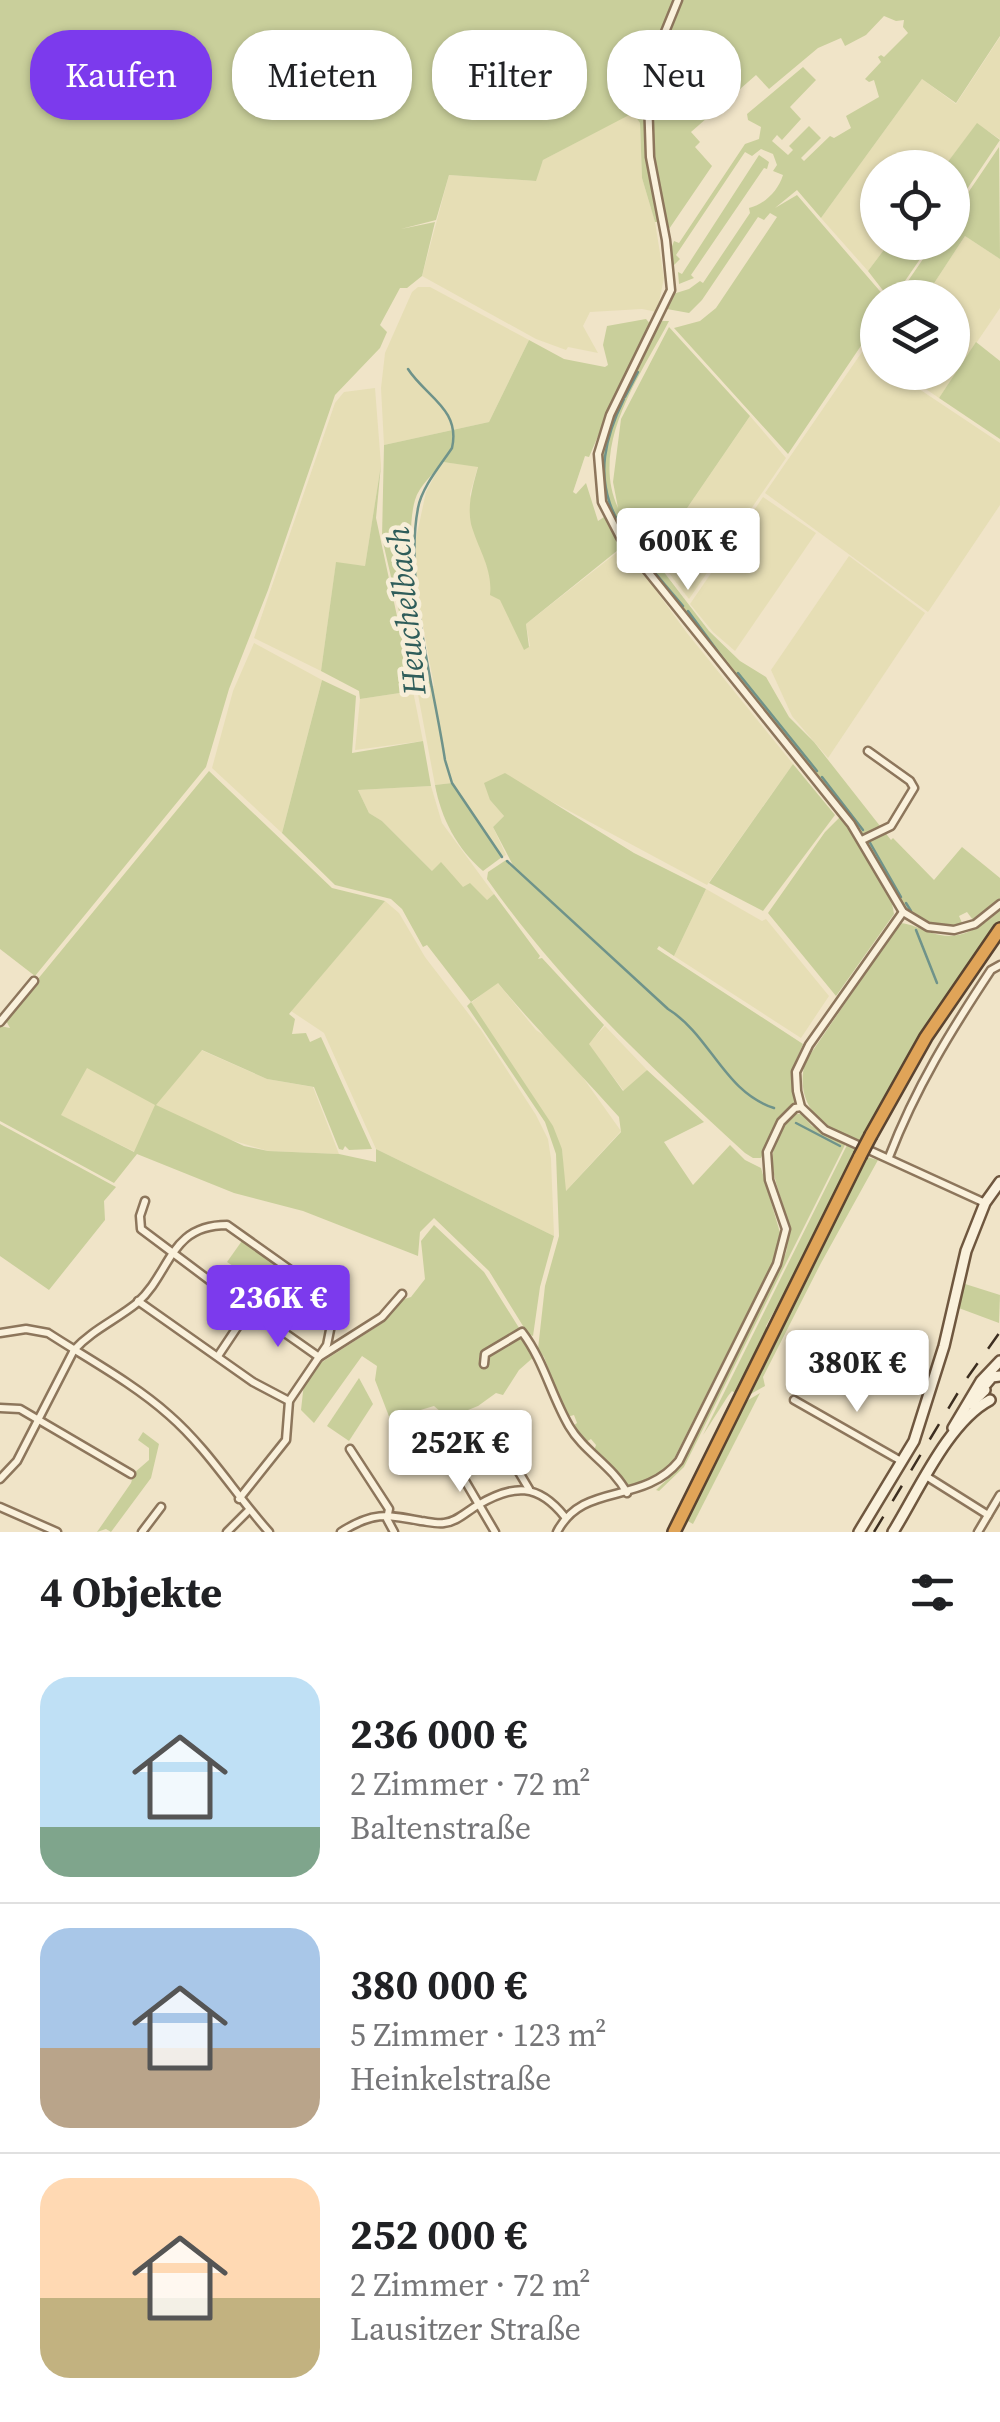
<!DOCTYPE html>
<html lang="de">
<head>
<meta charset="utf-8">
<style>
  body { margin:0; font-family:"Source Serif 4",serif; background:#f6f6f6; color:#202124; height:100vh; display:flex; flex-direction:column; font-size:38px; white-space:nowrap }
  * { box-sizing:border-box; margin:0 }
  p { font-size:32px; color:#757577 }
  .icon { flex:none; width:55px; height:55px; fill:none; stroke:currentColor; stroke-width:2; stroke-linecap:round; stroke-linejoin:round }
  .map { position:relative; height:1532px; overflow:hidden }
  .drawer { display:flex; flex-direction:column; background:#fff; flex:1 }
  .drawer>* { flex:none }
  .top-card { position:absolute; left:30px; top:30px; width:940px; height:90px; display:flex; gap:20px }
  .buttons { position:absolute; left:860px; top:150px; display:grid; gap:20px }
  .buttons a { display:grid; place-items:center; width:110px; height:110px; border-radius:50%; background:#fff; box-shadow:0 2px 8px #0004; font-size:50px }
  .price { position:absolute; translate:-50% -85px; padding:0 22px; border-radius:10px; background:#fff; color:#222; font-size:32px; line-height:65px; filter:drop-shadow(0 2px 5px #0008) }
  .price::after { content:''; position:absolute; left:50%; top:60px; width:30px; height:22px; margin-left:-15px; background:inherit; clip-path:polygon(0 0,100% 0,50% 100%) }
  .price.on { background:#7c3aed; color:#fff }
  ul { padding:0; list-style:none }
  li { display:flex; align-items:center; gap:30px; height:250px; padding:0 40px }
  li+li { border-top:2px solid #e0e0e0 }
  li span { display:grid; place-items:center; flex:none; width:280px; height:200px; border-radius:30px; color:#555 }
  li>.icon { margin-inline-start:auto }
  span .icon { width:120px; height:120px; fill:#fffc; stroke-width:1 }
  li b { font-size:42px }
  h2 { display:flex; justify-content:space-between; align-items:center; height:120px; padding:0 40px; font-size:42px }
  .pill { padding:0 35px; border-radius:40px; background:#fff; box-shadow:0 2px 8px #0004; font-size:35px; line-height:90px }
  .pill.on { background:#7c3aed; color:#fff }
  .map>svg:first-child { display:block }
  .farmland { fill:#e6deb5 }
  .green { fill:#c9cf9b; fill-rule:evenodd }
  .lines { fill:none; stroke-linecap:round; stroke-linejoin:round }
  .stream { stroke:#6f938a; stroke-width:2.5 }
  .street-casing { stroke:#8d765c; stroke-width:11 }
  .secondary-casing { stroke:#6f573f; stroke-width:14 }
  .highway-casing { stroke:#5b4430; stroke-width:16 }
  .street { stroke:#faf1dc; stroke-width:6 }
  .secondary { stroke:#faf1dc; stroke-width:9 }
  .highway { stroke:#e0a458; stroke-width:11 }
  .rail { stroke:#3d2e20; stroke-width:2.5; stroke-dasharray:18 18; stroke-linecap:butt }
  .highway-bridge-casing { stroke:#5b4430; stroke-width:16; stroke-linecap:butt }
  .highway-bridge { stroke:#e0a458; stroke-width:11 }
  .labels { text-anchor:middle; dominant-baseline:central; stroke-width:9; stroke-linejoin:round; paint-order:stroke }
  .water-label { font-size:32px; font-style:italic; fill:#2f5d5a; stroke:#f7eed8 }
</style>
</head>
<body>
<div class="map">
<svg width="1000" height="1532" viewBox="0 0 1000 1532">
  <rect width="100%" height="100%" fill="#f0e4c8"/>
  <!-- farmland -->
  <g class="farmland">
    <polygon points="1000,37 1000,139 977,124 944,167 878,168 878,242 889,243 868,271 821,218 922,79 956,104"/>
    <polygon points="633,112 640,123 642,178 655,222 664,278 657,312 642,309 590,312 583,326 598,353 568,347 566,350 536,339 422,276 449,175 535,181 543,160"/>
    <polygon points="965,236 1000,259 1000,308 939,398 902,373 952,372 952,298 925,297"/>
    <polygon points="418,287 430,287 529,340 489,422 384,445 381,388 385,353 412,292"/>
    <polygon points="862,352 877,361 878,372 895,373 1000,443 1000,505 928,612 765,493"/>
    <polygon points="375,388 381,465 365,566 336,563 321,671 254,638 335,403 344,392"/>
    <polygon points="750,416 786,458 689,599 655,555"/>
    <polygon points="442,462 478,466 470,494 486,564 524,649 530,646 526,624 624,547 687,633 793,764 707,885 519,784 505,773 490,800 504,816 493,827 506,855 502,857 452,783 435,785 417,689 434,686 416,587 415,543 426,492"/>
    <polygon points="763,497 816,533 735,651 713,632 690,604"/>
    <polygon points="849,556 925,613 828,758 792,716 771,670"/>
    <polygon points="254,643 322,680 282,833 212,768 233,691"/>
    <polygon points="413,691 423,741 355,750 360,699"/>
    <polygon points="431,786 442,823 494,894 487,900 432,871 382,821 369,813 358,790"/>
    <polygon points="706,889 762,921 766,919 829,996 801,1038 674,956"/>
    <polygon points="385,901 399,913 425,957 481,1030 536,1115 548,1139 551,1159 554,1236 376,1149 324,1033 291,1011"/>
    <polygon points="497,982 536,1030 551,1040 579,1072 621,1131 565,1192 562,1149 471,1003"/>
    <polygon points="605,1026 647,1070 624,1091 588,1044"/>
    <polygon points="201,1050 267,1079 313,1087 339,1154 268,1151 221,1137 135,1152 60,1115 86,1068"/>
  </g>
  <!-- green -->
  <g class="green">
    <path d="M0,0H1000V36L956,103L922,79L821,218L797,190L775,208L797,195L885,297L878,298L877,322L788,454L674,328L700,321L716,308L777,217L770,213L764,220L758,217L702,300L689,313L667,309L673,294L689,289L700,281L703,283L750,213L749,208C765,204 778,191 783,175L773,171L777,165L773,154L761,149L752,156L745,152L676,255L680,259L673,266L671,249L674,241L679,243L745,144L759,139L761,127L748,120L747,114L803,67L816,80L790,107L801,119L782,140L777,135L772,141L788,155L793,150L789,146L809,126L821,138L801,158L804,161L830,136L834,138L851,128L846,116L879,97L874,80L869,82L865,79L881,62L878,57L881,55L884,57L908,33L903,27L904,20L896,21L884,16L866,35L845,46L841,38L818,48L769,89L756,75L691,132L700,142L695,147L712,166L667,232L661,222H655L642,178L640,123L633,113L543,160L536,181L449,175L436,220L401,229L435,222L422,276L407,288H400L380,325L387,332L380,348L335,395L268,590L229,689L206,767L35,976L0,949Z"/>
    <polygon points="977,123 1000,140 953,210 952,168 944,167"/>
    <polygon points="999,147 1000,259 965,236 925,297 897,297 934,243 952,242 953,215"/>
    <polygon points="759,155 769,162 767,169 764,168 691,275 694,278 679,284 678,272 682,274"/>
    <polygon points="889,243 931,243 894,297 888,297 868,271"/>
    <path d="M646,319L652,326L617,392L589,457L585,456L573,492L576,494L586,483L598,521L604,517L623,546L526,624L529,647L524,650L500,600L490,595C493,569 478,549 471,524C467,505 473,485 478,467L443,462C434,473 419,486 415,500C402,546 423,639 432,687L417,689L382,538L384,445L489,422L529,340L564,359L605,367L608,365L603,345L607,326Z"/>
    <path d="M662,321H669C641,375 589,444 618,508L613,482L621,419L669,327L750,416L655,555L620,511L621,516L709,631L740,661L766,677L789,717L814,742L891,840L893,838L934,880L962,847L1000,878V899L973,920L967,912L959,916L963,925H935L907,911L856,826L620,531C616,522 609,513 606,503C582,441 634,373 662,321Z"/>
    <polygon points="976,342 1000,361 1000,439 939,398"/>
    <polygon points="381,465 376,518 413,691 360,699 359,691 321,671 336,562 365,566"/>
    <path d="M322,680L356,696L352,753L423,741L431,786L358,790L369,813L382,821L432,871L441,862L463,887L470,883L487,900L494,894L540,956L538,959L542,958L604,1025L589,1044L623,1091L647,1070L704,1122L664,1142L693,1185L730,1145L745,1160L761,1168L781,1236L774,1259L672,1463C661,1474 644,1483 629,1486L594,1451L596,1445L591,1439L586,1442L573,1426L577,1423L574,1415L567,1417L544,1357L538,1349L545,1286L559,1236L556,1154L545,1122L467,1006L471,1002L427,945L423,947L402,909L391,899L335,885L282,833ZM498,983C536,1029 578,1071 619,1117L621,1132L566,1191L562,1149L553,1126L471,1002Z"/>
    <polygon points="793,764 835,815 763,911 709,883"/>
    <path d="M209,771L332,888L385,901L289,1014L295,1019L292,1034L306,1033L310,1042L321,1037L372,1149L349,1150L345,1146L343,1150L339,1149L314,1087L267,1079L202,1050L156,1105L244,1146L268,1151L339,1154L376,1162V1149L554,1236L540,1287L533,1336L528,1334L489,1271L434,1218L420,1232L418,1256L303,1211L234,1193L137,1154L114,1183L0,1121V1026L10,1028L5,1019ZM87,1068L155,1105L134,1152L61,1115Z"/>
    <path d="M505,773L634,853L706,889L674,956L659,946L657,949L803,1044L792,1069L794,1103L778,1119L761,1158H753L745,1153C649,1065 562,986 487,879L488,872L506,860L515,869L493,827L504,816L490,800L484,783Z"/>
    <path d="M452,783L502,857L483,871C457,849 441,818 435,785Z"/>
    <path d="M840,817C860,844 890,881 894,914L836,996L768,913L825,832Z"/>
    <path d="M1000,910V921L920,1035L860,1142C822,1128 794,1106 805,1062L900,923C912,924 920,929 932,933C959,942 981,928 1000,910Z"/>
    <path d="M794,1114H801L812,1126L845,1145L684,1467L659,1491L656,1490L682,1465L786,1253C799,1196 744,1169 794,1114Z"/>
    <polygon points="0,1124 116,1187 104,1201 105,1220 49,1290 0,1256"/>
    <polygon points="847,1145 856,1150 811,1244 766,1326 766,1334 735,1393 732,1391 728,1396 703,1435"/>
    <polygon points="867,1157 878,1160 821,1263 763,1377 765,1386 749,1395"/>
    <polygon points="434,1225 484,1272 536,1355 519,1370 503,1395 496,1393 478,1406 448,1418 434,1406 390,1419 375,1380 377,1366 362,1356 314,1423 301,1410 304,1383 319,1364 384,1322 398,1301 411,1297 425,1279 421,1241"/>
    <polygon points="244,1238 277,1261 260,1284 227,1262"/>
    <polygon points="962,1283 1000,1295 999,1323 956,1307"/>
    <polygon points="359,1378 373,1404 349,1441 327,1426"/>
    <polygon points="760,1393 693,1524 686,1520 745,1402"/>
    <polygon points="143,1432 159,1444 151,1478 111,1532 106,1529 97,1532 131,1483 134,1473 149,1460 149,1448 138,1440"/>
  </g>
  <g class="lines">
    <!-- stream -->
    <g class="stream">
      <path d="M408,369C425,396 461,409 452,448C440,466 422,487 418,508C404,581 434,686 445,760L452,783L502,857"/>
      <polyline points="625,397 638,372"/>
      <path d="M624,399C576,495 623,534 683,606"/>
      <polyline points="688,611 727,664"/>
      <polyline points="738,673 817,771"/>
      <polyline points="822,777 863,830"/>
      <polyline points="869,841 901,897"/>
      <path d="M507,861L668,1009C711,1036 724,1092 774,1108"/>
      <polyline points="906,903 911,911"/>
      <polyline points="916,930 937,983"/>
      <polyline points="796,1123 840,1146"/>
    </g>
    <!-- street casing -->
    <g class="street-casing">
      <g id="street">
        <polyline points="678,0 652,64 648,99 650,157 666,240 671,290 610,415 598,454 602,502 620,537 851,824 903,912 928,927 954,930 975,924 1000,904"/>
        <polyline points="862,840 891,826 914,788 910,781 868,751"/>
        <polyline points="903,912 809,1045 796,1072 797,1091 801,1107 825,1130 985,1203"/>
        <polyline points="0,1022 34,981"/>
        <path d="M889,1157C916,1087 950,1032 991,970L1000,965"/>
        <polyline points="145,1201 140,1216 141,1229 241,1304 242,1320 218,1356"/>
        <polyline points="138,1301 253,1382 289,1401"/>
        <polyline points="244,1311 252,1310 319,1357 382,1317 402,1294"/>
        <path d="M0,1333L26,1329L48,1333C88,1359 133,1383 169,1415C208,1449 235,1494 269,1532"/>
        <path d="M484,1364L485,1354L522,1332C544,1361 551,1395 569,1426C584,1452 613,1466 627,1493"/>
        <polyline points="794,1400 901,1461"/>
        <polyline points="0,1408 20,1409 131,1474"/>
        <polyline points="350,1449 389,1509 387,1519 394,1532"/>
        <polyline points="926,1476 988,1515"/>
        <path d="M0,1479L17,1461L74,1350C92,1330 116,1320 137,1303C171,1273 169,1225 227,1225L313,1286L328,1301L333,1315L327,1345L289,1401L286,1440L239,1499"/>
        <polyline points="0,1507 57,1532"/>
        <polyline points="142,1532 161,1507"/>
        <polyline points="227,1532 249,1510"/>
        <path d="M341,1532C372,1512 386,1514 421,1521C429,1522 437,1524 444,1523C457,1522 467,1511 478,1505C514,1484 538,1483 565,1517"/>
        <polyline points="495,1532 461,1474 460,1441 467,1442 487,1430 498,1437 529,1489"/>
        <path d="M557,1532C583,1481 642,1506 679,1461L777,1264L786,1229L769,1180L767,1152L781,1122L795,1108L801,1107"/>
        <polyline points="978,1532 1000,1495"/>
      </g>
    </g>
    <!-- secondary casing -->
    <g class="secondary-casing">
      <g id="secondary">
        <polyline points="986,1384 992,1377 1000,1376"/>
        <polyline points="971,1404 985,1390"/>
        <polyline points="953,1428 981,1381 1000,1361"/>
        <polyline points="859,1532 914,1441 944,1346 966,1251 985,1203 1000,1182"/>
        <path d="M893,1532C918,1492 948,1422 990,1400"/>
      </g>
    </g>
    <!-- highway casing -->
    <g class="highway-casing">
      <g id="highway">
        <polyline points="871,1135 926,1037 1000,929"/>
        <polyline points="674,1532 860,1156"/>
      </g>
    </g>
    <!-- street -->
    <use href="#street" class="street"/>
    <!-- secondary -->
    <use href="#secondary" class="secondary"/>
    <!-- highway -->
    <use href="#highway" class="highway"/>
    <!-- rail -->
    <polyline class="rail" points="874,1532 965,1381 1000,1332"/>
    <!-- highway-bridge casing -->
    <g class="highway-bridge-casing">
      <polyline id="highway-bridge" points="860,1156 871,1135"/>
    </g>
    <!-- highway-bridge -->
    <use href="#highway-bridge" class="highway-bridge"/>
  </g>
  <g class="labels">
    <!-- water labels -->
    <g class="water-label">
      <text transform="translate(406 611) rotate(-96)">Heuchelbach</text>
    </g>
  </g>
</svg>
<div class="buttons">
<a><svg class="icon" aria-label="locate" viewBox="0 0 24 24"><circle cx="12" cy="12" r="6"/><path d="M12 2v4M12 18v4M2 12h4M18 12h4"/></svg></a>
<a><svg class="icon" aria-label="layers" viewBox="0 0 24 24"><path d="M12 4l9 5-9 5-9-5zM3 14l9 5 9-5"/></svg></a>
</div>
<b class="price" style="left:688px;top:593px">600K €</b>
<b class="price on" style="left:278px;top:1350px">236K €</b>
<b class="price" style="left:857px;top:1415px">380K €</b>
<b class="price" style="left:460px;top:1495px">252K €</b>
<div class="top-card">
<a class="pill on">Kaufen</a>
<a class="pill">Mieten</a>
<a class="pill">Filter</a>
<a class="pill">Neu</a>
</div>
</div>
<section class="drawer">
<h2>4 Objekte<svg class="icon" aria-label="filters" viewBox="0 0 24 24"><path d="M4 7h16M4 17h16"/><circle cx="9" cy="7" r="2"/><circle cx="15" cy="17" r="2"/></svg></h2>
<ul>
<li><span style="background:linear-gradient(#bfe0f5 75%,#7fa58c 0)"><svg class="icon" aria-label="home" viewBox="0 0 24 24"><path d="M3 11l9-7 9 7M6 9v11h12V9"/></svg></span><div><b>236 000 €</b><p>2 Zimmer · 72 m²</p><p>Baltenstraße</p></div></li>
<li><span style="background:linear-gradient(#a9c7e8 60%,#b9a48a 0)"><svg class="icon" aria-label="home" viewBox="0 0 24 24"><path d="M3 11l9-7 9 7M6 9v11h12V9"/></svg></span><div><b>380 000 €</b><p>5 Zimmer · 123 m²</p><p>Heinkelstraße</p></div></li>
<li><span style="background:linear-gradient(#ffd9b3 60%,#c2b280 0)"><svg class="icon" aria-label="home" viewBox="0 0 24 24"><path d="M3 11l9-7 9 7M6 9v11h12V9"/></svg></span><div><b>252 000 €</b><p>2 Zimmer · 72 m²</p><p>Lausitzer Straße</p></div></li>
</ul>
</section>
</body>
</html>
